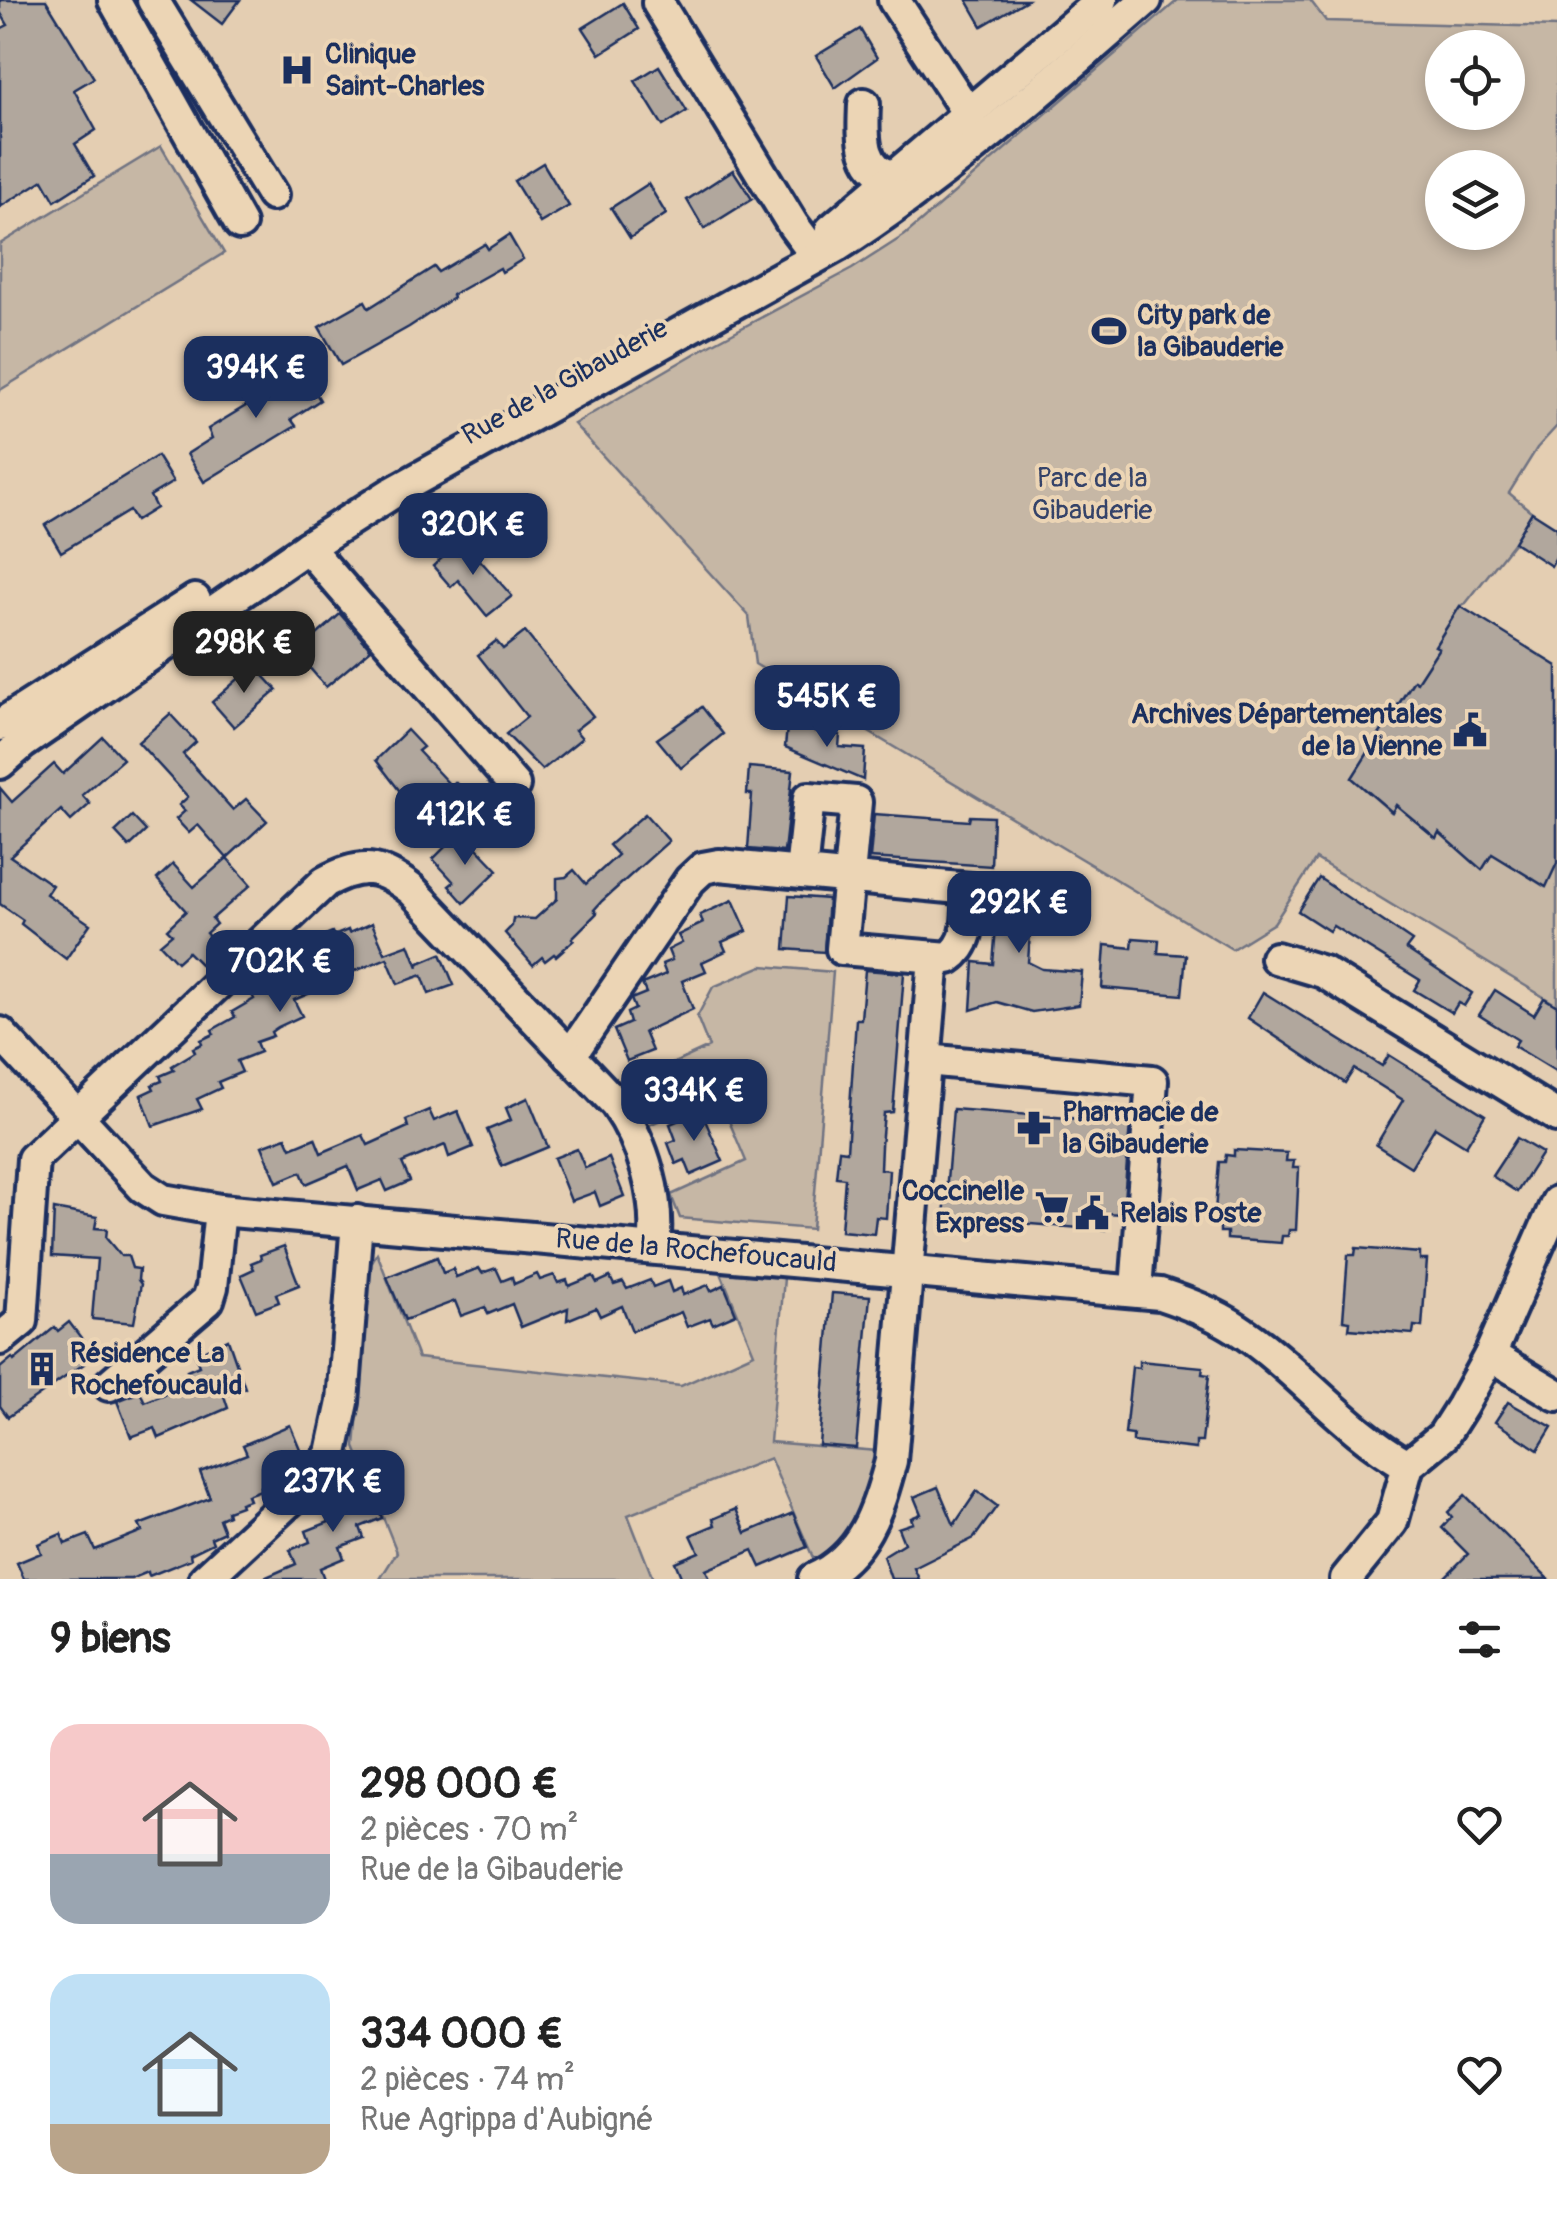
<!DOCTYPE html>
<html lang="fr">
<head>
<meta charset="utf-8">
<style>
  body { margin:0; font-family:Pangolin,sans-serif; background:#f2f2f2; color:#222; height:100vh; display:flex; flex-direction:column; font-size:38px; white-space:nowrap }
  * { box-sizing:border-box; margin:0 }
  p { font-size:32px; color:#767676 }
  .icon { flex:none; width:55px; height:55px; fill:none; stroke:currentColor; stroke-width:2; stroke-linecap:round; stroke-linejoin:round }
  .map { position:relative; height:1579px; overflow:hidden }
  .panel { display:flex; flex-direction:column; background:#fff; flex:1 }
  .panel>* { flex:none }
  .buttons { position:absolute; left:1425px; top:30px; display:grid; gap:20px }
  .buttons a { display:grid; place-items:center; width:100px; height:100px; border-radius:50%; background:#fff; box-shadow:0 5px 15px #0003; font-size:50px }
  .price { position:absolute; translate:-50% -85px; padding:0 22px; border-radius:20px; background:#1b2f5e; color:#fff; font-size:32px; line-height:65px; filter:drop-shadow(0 2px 5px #0008) }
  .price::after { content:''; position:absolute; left:50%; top:60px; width:30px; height:22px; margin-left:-15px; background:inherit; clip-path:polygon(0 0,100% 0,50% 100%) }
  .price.active { background:#222; color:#fff }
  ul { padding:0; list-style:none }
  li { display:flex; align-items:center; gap:30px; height:250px; padding:0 50px }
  li span { display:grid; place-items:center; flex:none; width:280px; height:200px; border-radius:30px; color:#555 }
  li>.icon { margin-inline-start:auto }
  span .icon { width:120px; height:120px; fill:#fffc; stroke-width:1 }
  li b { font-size:42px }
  h2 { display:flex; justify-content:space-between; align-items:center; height:120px; padding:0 50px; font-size:42px }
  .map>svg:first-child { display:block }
  .green { fill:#c6b7a5; stroke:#707382; stroke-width:2.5; fill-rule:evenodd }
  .building { fill:#b1a79d; stroke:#1b2f5e; stroke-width:2.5 }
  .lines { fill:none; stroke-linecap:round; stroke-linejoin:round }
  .minor-casing { stroke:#1b2f5e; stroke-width:38 }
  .minor { stroke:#ecd5b5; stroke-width:30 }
  .labels { text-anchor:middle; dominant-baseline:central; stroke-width:8; stroke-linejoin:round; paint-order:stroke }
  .poi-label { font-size:28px; font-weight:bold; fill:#1b2f5e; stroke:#ecd5b5; text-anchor:start }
  .street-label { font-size:28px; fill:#1b2f5e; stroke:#ecd5b5 }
  .park-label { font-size:28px; fill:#354369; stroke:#ecd5b5 }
</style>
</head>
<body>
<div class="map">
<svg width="1557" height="1579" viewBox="0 0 1557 1579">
  <rect width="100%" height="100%" fill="#e4ceb2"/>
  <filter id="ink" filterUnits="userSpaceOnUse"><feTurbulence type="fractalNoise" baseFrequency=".01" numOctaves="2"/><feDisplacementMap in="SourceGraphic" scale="20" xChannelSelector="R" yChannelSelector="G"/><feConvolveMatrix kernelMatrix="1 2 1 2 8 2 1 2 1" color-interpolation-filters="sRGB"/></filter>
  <g filter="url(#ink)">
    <!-- green -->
    <g class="green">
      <path d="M1178,0H1310L1326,21L1557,27V426L1537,448L1509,493L1532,512L1514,542L1466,603L1460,606L1435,646L1439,648L1417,682L1413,681L1352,778L1391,812L1402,797V810L1435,837L1445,824L1482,869L1496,848L1505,861L1545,887L1557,863V1005L1316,859L1274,923L1232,949L755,664L749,616L574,424L708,346L852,269L905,235ZM1442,48H1508V112H1442ZM1442,168H1508V232H1442Z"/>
      <polygon points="161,146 224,253 0,390 0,244"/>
      <polygon points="762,966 833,972 812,1229 680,1218 671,1195 746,1161 718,1095 649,1125 617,1089 709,1047 697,1017 713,987"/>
      <path d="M377,1253L418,1358L681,1386L754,1353L721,1273L784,1278L770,1442L877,1451C868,1503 859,1529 814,1560L770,1458L628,1515L653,1579H380L397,1552L355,1447L370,1265Z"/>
    </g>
    <!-- building -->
    <g class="building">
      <polygon points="0,0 46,0 94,78 74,90 96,130 75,144 94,176 55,201 43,180 0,207 0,29 8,25 0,12"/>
      <polygon points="191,0 240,0 222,24"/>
      <polygon points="967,0 1027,0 982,26"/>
      <polygon points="623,3 639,29 600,54 583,28"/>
      <polygon points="860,29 877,58 835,88 816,56"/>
      <polygon points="659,66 687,111 663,126 635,81"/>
      <polygon points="543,163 569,206 540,223 514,181"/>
      <polygon points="733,170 752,199 704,229 687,200"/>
      <polygon points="648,184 666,214 630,238 611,208"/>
      <polygon points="509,235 523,259 502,272 500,268 452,295 453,298 409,327 341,365 319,327 365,301 369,308 434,267 438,272 485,244 488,249"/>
      <polygon points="296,360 320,400 291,419 296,426 204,482 187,454 212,438 208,429 249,404 243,393"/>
      <polygon points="157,456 173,482 150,496 156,508 135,521 129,511 61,552 45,525"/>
      <polygon points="1532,512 1557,528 1557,555 1551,566 1514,542"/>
      <polygon points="462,540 512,596 487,616 458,580 451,587 433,566"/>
      <polygon points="1460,606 1557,666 1557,863 1546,887 1492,854 1482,870 1439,832 1436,838 1396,805 1392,812 1352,778 1414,680 1417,682 1439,648 1435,646"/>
      <polygon points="340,614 371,649 326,687 297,653"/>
      <polygon points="525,632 593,716 575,730 582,738 542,770 506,734 527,717 478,655 496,641 503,649"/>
      <polygon points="254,665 277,690 234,727 212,702"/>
      <polygon points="702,707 723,734 681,768 657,739"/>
      <polygon points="170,714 196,742 183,754 233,810 246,799 267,821 227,858 198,825 189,833 176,819 185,811 179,805 188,797 138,742"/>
      <polygon points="787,727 840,735 839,747 865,749 863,780 785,747"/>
      <polygon points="407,730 423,747 418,751 435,769 451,786 455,782 471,799 441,829 414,805 412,807 376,760"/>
      <polygon points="103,737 123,759 82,795 90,804 71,821 61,810 10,856 52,885 46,894 90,924 66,959 21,924 23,920 0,904 0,788 12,802 54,764 63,774"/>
      <polygon points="749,767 793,771 784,852 748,849 752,794 747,794"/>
      <polygon points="645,814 669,841 602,901 594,910 597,913 572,938 574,940 556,956 554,954 545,961 542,957 533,965 505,933 512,926 513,918 535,919 557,899 557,878 566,877 574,870 586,884 618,855 609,845"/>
      <polygon points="874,814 969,821 970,816 993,817 991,866 870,858"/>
      <polygon points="132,816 146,831 129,847 115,832"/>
      <polygon points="456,836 471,852 476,847 498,870 464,903 449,886 454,882 433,859"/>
      <polygon points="227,858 251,885 212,919 216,924 206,933 219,948 201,965 188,952 177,962 160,944 172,934 167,929 186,911 157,879 173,864 194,887"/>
      <polygon points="991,875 1040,881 1037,906 1032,905 1028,962 1042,969 1082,972 1079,1005 1032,1012 997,1002 971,1010 974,962 993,964 997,914 988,913"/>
      <polygon points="1319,878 1412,941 1406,949 1472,993 1464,1006 1458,1003 1452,1013 1414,990 1420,980 1333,926 1329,931 1298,911"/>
      <polygon points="789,896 828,899 824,952 785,949"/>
      <polygon points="733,900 747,931 722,942 726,951 702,962 706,971 682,981 693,1009 644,1032 652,1051 627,1061 614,1030 630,1023 627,1013 635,1009 631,999 646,993 642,984 666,974 662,964 672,960 668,950 682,943 678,935 703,923 700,915"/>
      <polygon points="372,923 385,953 409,944 418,967 417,964 441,954 454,985 429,994 422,975 398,984 387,958 340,977 341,980 294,1000 302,1016 278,1027 271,1032 273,1036 256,1042 260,1052 237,1061 242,1072 218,1082 221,1088 197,1099 202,1109 153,1126 141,1095 154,1089 152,1085 162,1081 160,1076 174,1070 172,1066 195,1052 193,1048 202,1044 201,1040 214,1034 212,1030 235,1017 232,1012 254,999 252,995 262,991 261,987 276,980 274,976 283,972 282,968 295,962 293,958 315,943 313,940 332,932 334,936 348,930 349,933"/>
      <polygon points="1133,938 1159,940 1158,953 1186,955 1182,995 1102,988 1105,945 1132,948"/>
      <polygon points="865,970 904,973 893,1112 884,1113 881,1146 880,1169 889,1170 886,1218 876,1217 874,1234 841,1231 845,1178 836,1177 839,1150 847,1151 856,1019 861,1019"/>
      <polygon points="1495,990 1534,1015 1544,998 1557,1006 1557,1072 1514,1046 1518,1040 1479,1015"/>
      <polygon points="1263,992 1382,1066 1389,1055 1485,1115 1466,1146 1435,1127 1411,1167 1376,1145 1403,1100 1354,1069 1345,1083 1248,1018"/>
      <polygon points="528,1098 548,1147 502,1166 487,1130 511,1120 506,1108"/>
      <polygon points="953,1109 1130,1123 1123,1214 1106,1213 1105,1230 944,1217"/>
      <polygon points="429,1110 434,1121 458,1111 473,1147 449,1157 445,1145 402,1163 410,1181 387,1191 382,1180 358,1190 348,1166 306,1184 301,1172 277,1182 262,1146 286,1137 291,1148 315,1138 321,1153 363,1135 368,1145 408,1127 406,1120"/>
      <polygon points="701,1111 723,1161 691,1175 685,1160 676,1164 668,1143 676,1140 670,1124"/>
      <polygon points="1517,1138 1542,1153 1517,1192 1492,1176"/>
      <polygon points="577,1149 585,1168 609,1158 624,1196 600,1206 595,1192 571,1201 554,1158"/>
      <polygon points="1234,1150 1287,1153 1286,1161 1294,1161 1293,1168 1299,1168 1296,1230 1289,1230 1288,1236 1282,1236 1281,1243 1227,1239 1227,1232 1220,1232 1220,1225 1214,1224 1219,1162 1225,1162 1226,1155 1234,1156"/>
      <polygon points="54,1209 97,1217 95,1228 107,1229 106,1238 121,1256 128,1256 132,1268 139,1269 138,1280 141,1284 134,1323 92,1319 97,1259 52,1256"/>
      <polygon points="284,1246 299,1285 276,1294 279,1302 256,1311 241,1275 254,1269 251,1263 261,1259 260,1255"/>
      <polygon points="1356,1248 1420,1253 1420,1260 1427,1260 1422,1327 1414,1326 1413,1334 1349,1329 1350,1321 1343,1320 1348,1255 1355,1255"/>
      <polygon points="437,1257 443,1273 453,1269 456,1277 479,1268 482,1273 496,1268 502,1281 512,1277 514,1284 537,1274 540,1280 554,1275 558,1283 567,1280 569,1286 593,1276 597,1283 610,1277 614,1285 623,1282 627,1289 650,1280 653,1287 668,1281 672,1292 681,1288 683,1295 708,1285 711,1291 724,1285 736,1314 713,1324 710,1318 687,1327 681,1312 632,1331 622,1306 600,1316 596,1308 567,1320 568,1308 521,1327 512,1304 488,1314 485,1307 461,1316 455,1301 405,1320 387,1277"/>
      <polygon points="832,1293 870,1296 856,1448 819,1445"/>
      <polygon points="69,1322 88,1347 84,1364 8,1417 0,1406 0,1368 12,1358 14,1361 55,1327 58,1331"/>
      <polygon points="228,1339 245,1388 224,1396 228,1408 159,1438 155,1428 131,1437 117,1401 140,1392 145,1402 192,1383 187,1371 199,1366 195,1355"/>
      <polygon points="1139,1361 1203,1367 1202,1374 1209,1375 1202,1442 1196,1442 1196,1449 1133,1442 1133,1435 1125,1434 1132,1367 1139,1368"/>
      <polygon points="1508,1402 1552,1427 1538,1450 1495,1422"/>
      <polygon points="290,1425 303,1456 289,1462 291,1466 268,1479 269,1483 260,1487 261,1490 247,1495 249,1500 240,1503 241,1506 227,1511 228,1515 219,1519 224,1532 211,1538 213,1543 190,1554 191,1559 149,1576 148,1572 131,1579 24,1579 17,1563 41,1553 38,1544 61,1534 65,1544 88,1535 95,1550 142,1531 139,1525 210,1498 200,1472 247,1454 243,1445"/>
      <polygon points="368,1482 382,1518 360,1527 364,1538 340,1547 344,1558 320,1568 324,1579 262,1579 296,1564 290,1550 310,1542 306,1531 329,1522 325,1511 349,1501 345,1491"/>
      <polygon points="938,1487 954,1525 977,1491 997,1506 974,1538 914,1568 919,1579 891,1579 883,1556 904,1543 898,1528 913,1523 911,1518 921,1514 914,1497"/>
      <polygon points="1465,1495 1549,1579 1443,1579 1468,1554 1442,1528 1452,1517 1448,1512"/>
      <polygon points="736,1509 746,1533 793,1513 807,1547 761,1567 753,1550 706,1570 710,1579 682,1579 675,1562 699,1552 691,1535 715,1525 713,1519"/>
    </g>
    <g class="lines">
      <!-- minor casing -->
      <g class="minor-casing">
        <g id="minor">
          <polyline points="114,0 240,224"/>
          <polyline points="153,0 272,195"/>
          <polyline points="894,0 969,115"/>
          <polyline points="658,3 793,225 808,245"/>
          <path d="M864,104C863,134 859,170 896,177"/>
          <polyline points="831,230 1102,0"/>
          <polyline points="307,547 514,785"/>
          <polyline points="0,725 195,600"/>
          <path d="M0,763L23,743L307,547L392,493L837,246C948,175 1046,87 1146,0"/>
          <polyline points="1276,958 1323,972 1557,1116"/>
          <path d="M0,1033L143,1187L163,1200L220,1210L1160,1294C1187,1303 1214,1313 1238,1329C1299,1369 1344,1430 1408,1465"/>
          <path d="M570,1056L690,880L703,868L719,865L970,889C968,915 972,942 949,958L842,949L856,802L809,798L801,872"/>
          <polyline points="926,1060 1152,1081 1136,1289"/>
          <path d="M0,1339L22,1321L33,1159L325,882C361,862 380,865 412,890L616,1104C644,1143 660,1200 654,1247"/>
          <polyline points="1490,1355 1557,1395"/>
          <polyline points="109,1385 208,1300 212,1287 220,1210"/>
          <polyline points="205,1579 313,1479 332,1453 343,1402 357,1221"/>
          <path d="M814,1579C864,1556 878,1510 891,1461L934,958"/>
          <polyline points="1346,1579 1392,1522 1408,1465 1443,1436 1462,1406 1490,1355 1557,1202"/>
        </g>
      </g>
      <!-- minor -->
      <use href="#minor" class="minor"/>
    </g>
  </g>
  <!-- icons -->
  <defs>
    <g id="hospital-bare" transform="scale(2.7)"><path d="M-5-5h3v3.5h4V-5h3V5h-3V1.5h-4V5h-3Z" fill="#1b2f5e" stroke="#ecd5b5" stroke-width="2.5" paint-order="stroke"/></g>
    <g id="stadium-bare" transform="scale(2.7)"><path d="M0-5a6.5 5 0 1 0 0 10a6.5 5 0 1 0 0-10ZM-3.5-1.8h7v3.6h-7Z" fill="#1b2f5e" stroke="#ecd5b5" stroke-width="2.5" paint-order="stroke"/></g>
    <g id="civic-bare" transform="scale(2.7)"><path d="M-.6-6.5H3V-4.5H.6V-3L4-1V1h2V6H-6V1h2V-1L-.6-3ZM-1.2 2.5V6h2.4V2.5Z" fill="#1b2f5e" stroke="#ecd5b5" stroke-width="2.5" paint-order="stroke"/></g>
    <g id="pharmacy-bare" transform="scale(2.7)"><path d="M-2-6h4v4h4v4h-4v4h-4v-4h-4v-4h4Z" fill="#1b2f5e" stroke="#ecd5b5" stroke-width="2.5" paint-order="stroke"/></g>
    <g id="supermarket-bare" transform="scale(2.7)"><path d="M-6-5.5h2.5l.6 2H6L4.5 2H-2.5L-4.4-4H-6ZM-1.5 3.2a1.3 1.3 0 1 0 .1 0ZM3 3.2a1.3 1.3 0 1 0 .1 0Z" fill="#1b2f5e" stroke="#ecd5b5" stroke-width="2.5" paint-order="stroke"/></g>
    <g id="building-bare" transform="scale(2.7)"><path d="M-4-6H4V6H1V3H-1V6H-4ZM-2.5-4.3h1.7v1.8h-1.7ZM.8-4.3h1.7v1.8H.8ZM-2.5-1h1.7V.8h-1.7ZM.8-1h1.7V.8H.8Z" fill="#1b2f5e" stroke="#ecd5b5" stroke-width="2.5" paint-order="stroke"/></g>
  </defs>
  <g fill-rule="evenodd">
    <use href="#hospital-bare" x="297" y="70"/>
    <use href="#stadium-bare" x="1109" y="331"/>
    <use href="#civic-bare" x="1470" y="730"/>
    <use href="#pharmacy-bare" x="1034" y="1128"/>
    <use href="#supermarket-bare" x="1052" y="1207"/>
    <use href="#civic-bare" x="1092" y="1213"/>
    <use href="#building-bare" x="42" y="1369"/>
  </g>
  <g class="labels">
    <!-- poi labels -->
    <g class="poi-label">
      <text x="325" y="54">Clinique<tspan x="325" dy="32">Saint-Charles</tspan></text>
      <text x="1137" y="315">City park de<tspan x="1137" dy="32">la Gibauderie</tspan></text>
      <text x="1442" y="714" text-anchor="end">Archives Départementales<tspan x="1442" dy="32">de la Vienne</tspan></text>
      <text x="1062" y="1112">Pharmacie de<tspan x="1062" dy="32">la Gibauderie</tspan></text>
      <text x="1024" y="1191" text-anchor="end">Coccinelle<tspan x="1024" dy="32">Express</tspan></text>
      <text x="1120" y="1213">Relais Poste</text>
      <text x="70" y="1353">Résidence La<tspan x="70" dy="32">Rochefoucauld</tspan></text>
    </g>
    <!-- street labels -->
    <g class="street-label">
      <text transform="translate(565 382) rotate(-29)">Rue de la Gibauderie</text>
      <text transform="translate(696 1251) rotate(5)">Rue de la Rochefoucauld</text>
    </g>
    <!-- park labels -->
    <g class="park-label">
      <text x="1092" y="478">Parc de la<tspan x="1092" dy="32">Gibauderie</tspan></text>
    </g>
  </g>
</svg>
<div class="buttons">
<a><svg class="icon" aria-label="locate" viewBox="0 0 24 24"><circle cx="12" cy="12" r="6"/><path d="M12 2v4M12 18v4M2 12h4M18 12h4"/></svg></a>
<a><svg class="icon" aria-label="layers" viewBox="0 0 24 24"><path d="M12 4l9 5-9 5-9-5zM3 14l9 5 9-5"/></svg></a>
</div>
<b class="price" style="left:256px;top:421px">394K €</b>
<b class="price" style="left:473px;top:578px">320K €</b>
<b class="price active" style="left:244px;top:696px">298K €</b>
<b class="price" style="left:827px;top:750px">545K €</b>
<b class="price" style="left:465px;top:868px">412K €</b>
<b class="price" style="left:1019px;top:956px">292K €</b>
<b class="price" style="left:280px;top:1015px">702K €</b>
<b class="price" style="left:694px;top:1144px">334K €</b>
<b class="price" style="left:333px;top:1535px">237K €</b>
</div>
<section class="panel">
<h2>9 biens<svg class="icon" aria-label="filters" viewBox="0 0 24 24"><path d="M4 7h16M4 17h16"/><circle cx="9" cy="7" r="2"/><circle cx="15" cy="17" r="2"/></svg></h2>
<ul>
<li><span style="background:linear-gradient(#f6c9c9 65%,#9aa5b1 0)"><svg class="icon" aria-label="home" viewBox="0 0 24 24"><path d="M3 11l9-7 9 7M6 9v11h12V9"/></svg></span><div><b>298 000 €</b><p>2 pièces · 70 m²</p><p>Rue de la Gibauderie</p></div><svg class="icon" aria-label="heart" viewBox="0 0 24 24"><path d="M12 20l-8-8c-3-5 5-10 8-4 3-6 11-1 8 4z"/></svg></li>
<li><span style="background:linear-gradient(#bfe0f5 75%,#b9a48a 0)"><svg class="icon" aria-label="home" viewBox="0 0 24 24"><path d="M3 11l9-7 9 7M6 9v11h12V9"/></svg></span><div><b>334 000 €</b><p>2 pièces · 74 m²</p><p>Rue Agrippa d'Aubigné</p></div><svg class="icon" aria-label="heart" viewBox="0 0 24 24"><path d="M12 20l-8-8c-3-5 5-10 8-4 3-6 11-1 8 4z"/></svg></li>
</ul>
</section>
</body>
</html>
